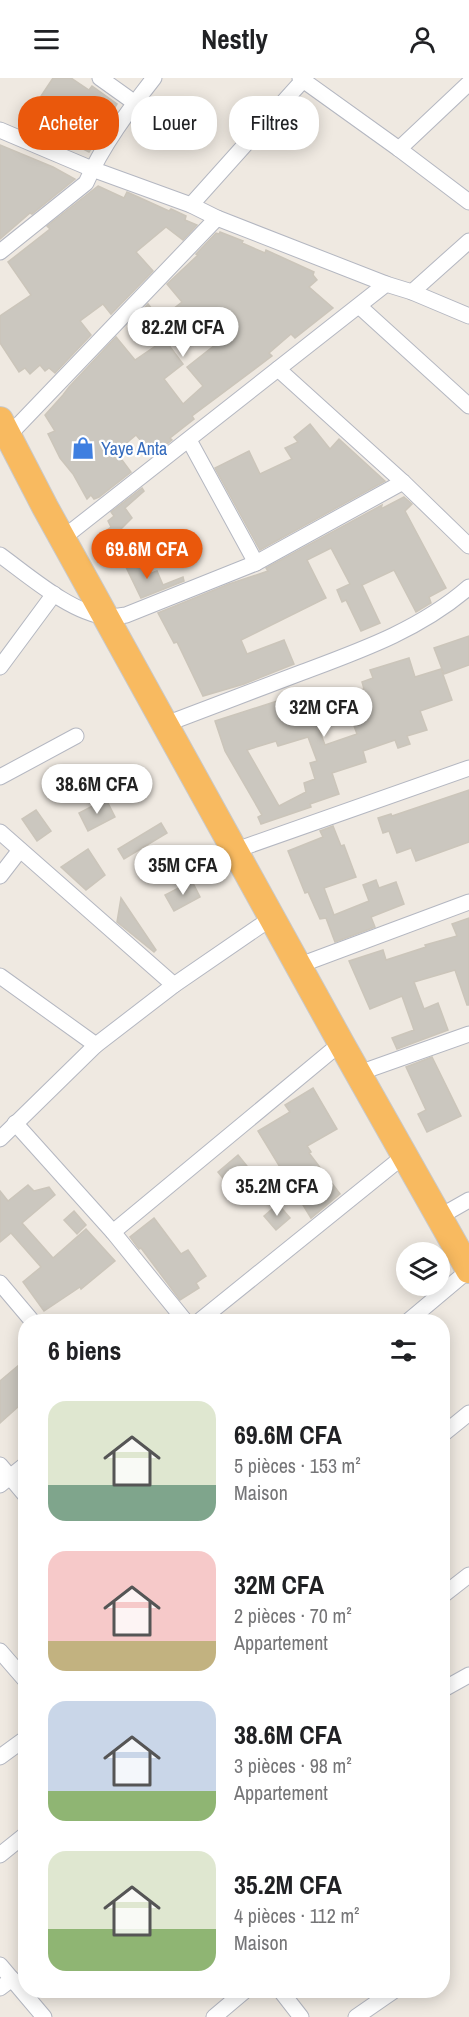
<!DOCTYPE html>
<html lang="fr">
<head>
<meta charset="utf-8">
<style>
  body { margin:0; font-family:"Archivo Narrow",sans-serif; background:#f6f6f6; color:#202124; height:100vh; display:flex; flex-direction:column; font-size:22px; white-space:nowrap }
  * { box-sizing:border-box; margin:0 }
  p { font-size:20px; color:#757577 }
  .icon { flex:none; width:33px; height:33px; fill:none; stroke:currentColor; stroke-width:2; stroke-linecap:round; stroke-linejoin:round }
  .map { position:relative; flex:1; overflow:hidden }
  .sheet { position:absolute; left:18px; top:1236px; width:432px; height:684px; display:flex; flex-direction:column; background:#fff; border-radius:24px; box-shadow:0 3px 15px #0003 }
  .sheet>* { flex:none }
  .guide { position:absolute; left:18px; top:18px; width:434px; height:54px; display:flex; gap:12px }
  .fabs { position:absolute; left:396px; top:1164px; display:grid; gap:12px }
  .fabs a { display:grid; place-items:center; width:54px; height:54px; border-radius:50%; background:#fff; box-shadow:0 3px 15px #0003; font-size:30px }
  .price { position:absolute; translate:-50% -51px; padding:0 14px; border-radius:21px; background:#fff; color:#222; font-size:20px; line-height:39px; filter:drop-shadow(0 2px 3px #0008) }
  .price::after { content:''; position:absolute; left:50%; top:36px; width:18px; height:14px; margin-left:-9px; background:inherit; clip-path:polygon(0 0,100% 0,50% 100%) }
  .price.active { background:#ea580c; color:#fff }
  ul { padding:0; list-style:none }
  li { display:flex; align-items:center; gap:18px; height:150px; padding:0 30px }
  li span { display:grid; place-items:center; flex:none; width:168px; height:120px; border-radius:18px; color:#555 }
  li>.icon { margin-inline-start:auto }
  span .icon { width:72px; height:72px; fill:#fffc; stroke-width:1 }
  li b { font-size:26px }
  h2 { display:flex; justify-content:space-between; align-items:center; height:72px; padding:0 30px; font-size:26px }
  .tag { padding:0 21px; border-radius:24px; background:#fff; box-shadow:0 3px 15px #0003; font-size:21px; line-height:54px }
  .tag.active { background:#ea580c; color:#fff }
  header { display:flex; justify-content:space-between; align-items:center; height:78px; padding:0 30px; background:#fff; font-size:27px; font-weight:700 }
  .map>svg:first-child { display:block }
  .building { fill:#cbc7bf; stroke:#cbc5ba; stroke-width:1.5; fill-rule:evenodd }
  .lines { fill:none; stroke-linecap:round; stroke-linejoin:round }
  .minor-casing { stroke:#b4b7c1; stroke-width:17 }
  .trunk-casing { stroke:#c9c9c9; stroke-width:28 }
  .minor { stroke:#fff; stroke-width:15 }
  .trunk { stroke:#f8ba60; stroke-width:26 }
  .labels { text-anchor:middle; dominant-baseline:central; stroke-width:4.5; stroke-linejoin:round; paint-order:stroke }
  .shop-label { font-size:18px; fill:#366cbe; stroke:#fff; text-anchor:start }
</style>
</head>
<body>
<header><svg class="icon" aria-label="menu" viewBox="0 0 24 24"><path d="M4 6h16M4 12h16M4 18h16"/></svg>Nestly<svg class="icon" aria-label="person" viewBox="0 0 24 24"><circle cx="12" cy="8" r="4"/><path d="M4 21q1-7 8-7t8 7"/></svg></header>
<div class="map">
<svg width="469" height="1939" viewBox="0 0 469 1939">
  <rect width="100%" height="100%" fill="#efe9e1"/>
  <!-- building -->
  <g class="building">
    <polygon points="53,0 71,0 89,12 92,8 117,26 100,54 102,55 89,74 71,65 73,61 57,56 65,44 37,24"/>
    <polygon points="0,67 53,89 75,101 32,136 30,135 0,161"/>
    <polygon points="98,108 124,120 127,114 136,118 169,133 171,131 186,138 185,142 197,147 183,162 166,149 136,174 153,193 111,236 103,226 80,243 91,257 55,295 49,290 45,293 40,287 30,296 25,290 19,294 0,265 0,238 31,217 8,184 50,151 47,148"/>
    <path d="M220,154L243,163L242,165L265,175L266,172L314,194L313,197L317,202L309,209L333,230L295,260L291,256L269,275L272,278L192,338L194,341L170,360L172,362L153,377L136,357L116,374L131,394L99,419L94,421L91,417L87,421L73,396L60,380L48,356L55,353L45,337L63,317L69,309L116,259L135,282L157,267L142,245L140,247L135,240L148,226L160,241L182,224L167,206L198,177L196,176L216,155L219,156ZM197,232L220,263L187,289L203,308L183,326L164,301L183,286L165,262L173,255L171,253Z"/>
    <polygon points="310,346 330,371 339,361 385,403 260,472 215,390 249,373 260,396 292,381 285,370 298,364 294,359"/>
    <polygon points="142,410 144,413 125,430 132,440 121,451 125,459 113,465 106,453 111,449 108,443 114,438 111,434"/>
    <polygon points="404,419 412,426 405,433 446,510 429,519 431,525 416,534 394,492 362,507 380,545 361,553 346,522 342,524 337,512 350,506 331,470 307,482 326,520 241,562 247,576 284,562 294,586 244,606 203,618 177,564 174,565 158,535 229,506 268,493 266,490 382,427 381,431"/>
    <polygon points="138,481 146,497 157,493 163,507 183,499 184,503 141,520 125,487"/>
    <polygon points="469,558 469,587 444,596 434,570"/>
    <path d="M409,580L415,599L441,591L452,622L420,633L427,652L407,658L410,666L398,670L395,662L363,673L366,684L332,695L339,716L310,726L311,729L261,746L258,739L262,737L225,673L215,643L305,614L325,667L357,656L343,618L364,611L362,604L373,600L370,592ZM308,659L317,683L310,685L315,701L304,705L306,714L279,728L247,672L276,663L278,668Z"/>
    <polygon points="469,712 469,764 416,783 411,770 397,775 389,753 383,755 378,740 391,736 392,738"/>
    <polygon points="106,721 115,739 88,753 79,735"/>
    <polygon points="36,732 51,753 37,763 22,741"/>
    <polygon points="161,745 167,755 124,781 118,771"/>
    <polygon points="333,748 341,768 344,767 356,799 324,810 334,837 369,823 363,807 376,802 379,810 396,804 404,826 371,839 375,849 335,864 326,840 320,841 308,814 305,815 288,773 323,759 320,753"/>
    <polygon points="88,771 105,797 86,812 61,789"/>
    <polygon points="192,803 200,819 174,833 165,817"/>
    <polygon points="121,820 156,872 154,874 117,844"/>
    <polygon points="469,840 469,927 467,927 455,892 414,904 424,931 438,925 448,952 397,971 392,960 414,952 402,918 370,931 349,883 383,872 386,882 426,869 425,867 457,858 452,846"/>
    <polygon points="432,979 461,1038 427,1054 418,1036 426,1032 406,989"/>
    <polygon points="313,1010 337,1051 307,1068 311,1074 309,1075 340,1116 311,1140 258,1053 290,1034 285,1027"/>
    <polygon points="238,1077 260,1104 240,1121 218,1094"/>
    <polygon points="28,1107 34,1113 49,1109 55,1117 22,1145 53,1180 86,1151 115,1183 81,1211 80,1209 44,1233 23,1204 41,1189 11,1155 0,1164 0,1113 8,1123"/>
    <polygon points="278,1126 290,1140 276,1152 264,1138"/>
    <polygon points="74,1133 86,1147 77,1156 64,1142"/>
    <polygon points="154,1140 181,1176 188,1172 206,1198 196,1205 199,1210 180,1222 141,1170 139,1171 130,1159"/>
    <polygon points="26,1281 26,1336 19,1328 0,1345 0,1303"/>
  </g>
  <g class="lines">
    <!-- minor casing -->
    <g class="minor-casing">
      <g id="minor">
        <polyline points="100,0 135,25"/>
        <polyline points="300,0 399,71 469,124"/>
        <polyline points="0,52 92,91 191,127 217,140 386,206 412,214 469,238"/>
        <polyline points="399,71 469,5"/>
        <polyline points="191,127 305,0"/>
        <path d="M0,174L86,105C102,68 129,32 154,0"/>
        <polyline points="412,214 469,163"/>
        <polyline points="359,228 469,328"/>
        <polyline points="278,291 403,404 469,468"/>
        <polyline points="8,358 217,140"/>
        <polyline points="189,362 256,485"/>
        <polyline points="63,460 386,206"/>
        <path d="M0,477C29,498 71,535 107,539C113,539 120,538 126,537L256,485L403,404"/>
        <polyline points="0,589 54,516"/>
        <path d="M166,646C212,629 257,611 303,594C362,572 421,551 469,509"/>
        <polyline points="0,699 76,658"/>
        <polyline points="0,754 174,907"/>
        <polyline points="236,772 469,690"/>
        <polyline points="0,798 20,772"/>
        <polyline points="300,887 469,824"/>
        <polyline points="0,898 96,967"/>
        <polyline points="359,995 469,956"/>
        <polyline points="15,1045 113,1154 186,1244"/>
        <polyline points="0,1061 96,967 174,907 273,839"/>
        <polyline points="439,1139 469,1122"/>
        <polyline points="113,1154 341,965"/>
        <polyline points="0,1205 33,1244"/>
        <polyline points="198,1244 405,1077"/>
        <polyline points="407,1244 469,1192"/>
        <polyline points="442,1357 469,1335"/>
        <polyline points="0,1387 26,1418"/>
        <polyline points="0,1407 26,1386"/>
        <polyline points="442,1518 469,1497"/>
        <polyline points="0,1573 26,1603"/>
        <polyline points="442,1612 469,1597"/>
        <polyline points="0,1679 26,1660"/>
        <polyline points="0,1777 26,1756"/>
        <polyline points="0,1887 44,1939"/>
        <polyline points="0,1910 12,1901"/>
        <polyline points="280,1912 301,1939"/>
        <polyline points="214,1939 246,1912"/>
        <polyline points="356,1939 395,1912"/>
      </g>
    </g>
    <!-- trunk casing -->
    <g class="trunk-casing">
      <polyline id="trunk" points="0,342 45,429 341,965 469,1192"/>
    </g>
    <!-- minor -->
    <use href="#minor" class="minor"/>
    <!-- trunk -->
    <use href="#trunk" class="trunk"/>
  </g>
  <!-- icons -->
  <defs>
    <g id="shop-bare" transform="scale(1.8)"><path d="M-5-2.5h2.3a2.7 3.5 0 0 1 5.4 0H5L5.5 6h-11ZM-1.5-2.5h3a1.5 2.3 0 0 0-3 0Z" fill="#3f7fe0" stroke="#fff" stroke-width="2.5" paint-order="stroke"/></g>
  </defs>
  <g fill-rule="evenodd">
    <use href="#shop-bare" x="83" y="370"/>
  </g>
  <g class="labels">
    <!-- shop labels -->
    <g class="shop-label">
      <text x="101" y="370">Yaye Anta</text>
    </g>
  </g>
</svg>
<div class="fabs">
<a><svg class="icon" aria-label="layers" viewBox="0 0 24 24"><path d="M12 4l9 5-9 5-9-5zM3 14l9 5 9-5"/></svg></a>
</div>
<b class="price" style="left:183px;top:280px">82.2M CFA</b>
<b class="price active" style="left:147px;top:502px">69.6M CFA</b>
<b class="price" style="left:324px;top:660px">32M CFA</b>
<b class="price" style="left:97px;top:737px">38.6M CFA</b>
<b class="price" style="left:183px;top:818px">35M CFA</b>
<b class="price" style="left:277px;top:1139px">35.2M CFA</b>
<div class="guide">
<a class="tag active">Acheter</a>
<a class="tag">Louer</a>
<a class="tag">Filtres</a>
</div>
<section class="sheet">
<h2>6 biens<svg class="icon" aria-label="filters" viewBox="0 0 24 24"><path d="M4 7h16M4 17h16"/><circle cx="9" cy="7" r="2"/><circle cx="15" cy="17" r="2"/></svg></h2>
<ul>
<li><span style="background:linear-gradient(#dfe7d0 70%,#7fa58c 0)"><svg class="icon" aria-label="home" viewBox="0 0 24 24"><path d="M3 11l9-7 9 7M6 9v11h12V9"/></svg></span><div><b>69.6M CFA</b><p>5 pièces · 153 m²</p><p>Maison</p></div></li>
<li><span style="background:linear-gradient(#f6c9c9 75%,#c2b280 0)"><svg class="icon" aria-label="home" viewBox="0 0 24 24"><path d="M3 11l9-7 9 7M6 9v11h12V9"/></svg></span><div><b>32M CFA</b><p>2 pièces · 70 m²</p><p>Appartement</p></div></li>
<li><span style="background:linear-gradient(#c9d6e8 75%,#8fb573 0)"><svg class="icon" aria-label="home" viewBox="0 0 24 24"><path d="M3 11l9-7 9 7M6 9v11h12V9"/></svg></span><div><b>38.6M CFA</b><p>3 pièces · 98 m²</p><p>Appartement</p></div></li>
<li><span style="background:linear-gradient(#dfe7d0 65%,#8fb573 0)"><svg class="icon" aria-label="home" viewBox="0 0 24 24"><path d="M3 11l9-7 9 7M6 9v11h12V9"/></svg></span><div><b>35.2M CFA</b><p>4 pièces · 112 m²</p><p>Maison</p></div></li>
</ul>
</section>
</div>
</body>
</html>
